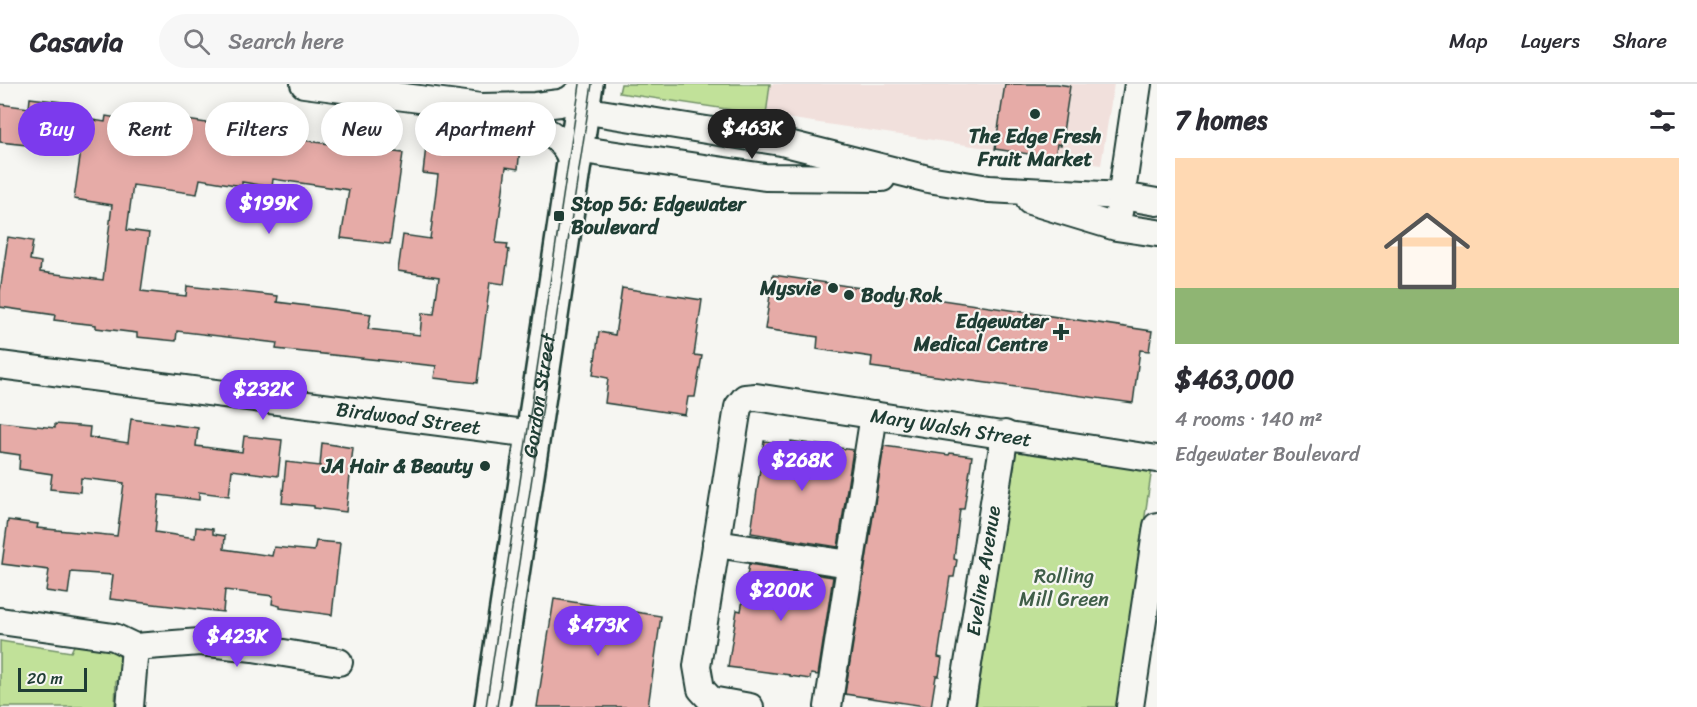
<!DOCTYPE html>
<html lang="en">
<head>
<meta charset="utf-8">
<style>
  body { margin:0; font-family:Sriracha,sans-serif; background:#f7f7f7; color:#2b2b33; height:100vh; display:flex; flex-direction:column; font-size:22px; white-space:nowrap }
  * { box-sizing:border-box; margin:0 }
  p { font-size:20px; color:#7c7c81 }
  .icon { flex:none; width:33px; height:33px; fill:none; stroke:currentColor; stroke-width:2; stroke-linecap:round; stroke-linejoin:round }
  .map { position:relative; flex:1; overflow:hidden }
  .panel { display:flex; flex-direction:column; background:#fff; width:540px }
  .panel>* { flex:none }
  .guide { position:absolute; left:18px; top:18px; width:570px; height:54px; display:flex; gap:12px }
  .scale { position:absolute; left:18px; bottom:15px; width:69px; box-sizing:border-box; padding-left:6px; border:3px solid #1f3d34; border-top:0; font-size:16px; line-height:21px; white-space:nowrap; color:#1f3d34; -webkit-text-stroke:4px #f6f6f2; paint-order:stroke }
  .price { position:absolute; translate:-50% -51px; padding:0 14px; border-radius:21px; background:#7c3aed; color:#fff; font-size:20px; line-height:39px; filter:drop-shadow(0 2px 3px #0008) }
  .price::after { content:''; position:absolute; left:50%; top:36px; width:18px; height:14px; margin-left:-9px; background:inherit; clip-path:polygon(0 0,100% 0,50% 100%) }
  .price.on { background:#222; color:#fff }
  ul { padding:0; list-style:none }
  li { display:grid; align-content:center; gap:12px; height:318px; padding:0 18px }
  li span { display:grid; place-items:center; height:186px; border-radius:0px; color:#555 }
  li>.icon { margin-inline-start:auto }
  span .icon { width:108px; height:108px; fill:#fffc; stroke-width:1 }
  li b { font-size:26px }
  h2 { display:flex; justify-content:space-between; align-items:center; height:72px; padding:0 18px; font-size:26px }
  .pill { padding:0 21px; border-radius:27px; background:#fff; box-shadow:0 3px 15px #0003; font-size:21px; line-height:54px }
  .pill.on { background:#7c3aed; color:#fff }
  header { display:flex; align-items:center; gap:36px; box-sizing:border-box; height:84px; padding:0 30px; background:#fff; border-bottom:2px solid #e1e1e2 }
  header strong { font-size:28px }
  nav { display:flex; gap:33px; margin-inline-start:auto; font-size:21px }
  .search { width:420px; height:54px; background:#f7f7f7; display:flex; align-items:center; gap:15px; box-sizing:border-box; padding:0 21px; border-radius:33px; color:#7c7c81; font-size:22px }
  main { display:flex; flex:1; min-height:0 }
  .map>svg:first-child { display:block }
  .built { fill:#f1e0dc }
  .green { fill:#c1e199; stroke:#708f66; stroke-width:1.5 }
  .building { fill:#e6aba7; stroke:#1f3d34; stroke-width:1.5 }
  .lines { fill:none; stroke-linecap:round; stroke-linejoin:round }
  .minor-casing { stroke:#1f3d34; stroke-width:30 }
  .primary-casing { stroke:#1f3d34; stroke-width:38 }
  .minor { stroke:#f6f6f2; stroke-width:26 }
  .primary { stroke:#f6f6f2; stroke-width:33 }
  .tram { stroke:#1f3d34; stroke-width:1.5 }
  .poi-dot { fill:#1f3d34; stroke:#f6f6f2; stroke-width:2 }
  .labels { text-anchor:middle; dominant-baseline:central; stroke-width:4.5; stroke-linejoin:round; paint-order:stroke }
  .poi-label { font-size:20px; font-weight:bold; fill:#1f3d34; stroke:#f6f6f2; text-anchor:end }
  .street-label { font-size:20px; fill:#1f3d34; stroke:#f6f6f2 }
  .park-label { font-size:20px; fill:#3f5e48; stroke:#f6f6f2 }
</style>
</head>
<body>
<header>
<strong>Casavia</strong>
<div class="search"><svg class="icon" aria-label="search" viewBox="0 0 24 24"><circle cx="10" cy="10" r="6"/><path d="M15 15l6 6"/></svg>Search here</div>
<nav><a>Map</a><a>Layers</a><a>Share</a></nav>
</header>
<main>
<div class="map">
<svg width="1157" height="623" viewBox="0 0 1157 623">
  <rect width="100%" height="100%" fill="#f6f6f2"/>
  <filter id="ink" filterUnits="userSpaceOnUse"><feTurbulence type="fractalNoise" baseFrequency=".0167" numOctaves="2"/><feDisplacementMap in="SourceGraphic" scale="12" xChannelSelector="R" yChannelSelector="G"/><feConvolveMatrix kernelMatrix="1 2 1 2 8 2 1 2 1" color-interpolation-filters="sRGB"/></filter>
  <g filter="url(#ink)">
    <!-- built -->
    <polygon class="built" points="770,0 1114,0 1101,81 766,31"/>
    <!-- green -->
    <g class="green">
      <polygon points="621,0 770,0 766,31 619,9"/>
      <polygon points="1014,363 1152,384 1117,623 976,623"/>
      <polygon points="0,557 71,568 76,557 105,561 123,575 124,594 116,597 115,623 0,623"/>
    </g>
    <!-- building -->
    <g class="building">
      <polygon points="1005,0 1057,0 1070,2 1061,61 1057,60 1055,74 995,65"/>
      <polygon points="30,14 70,19 68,32 105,38 106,32 130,36 130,33 171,40 174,40 174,34 239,44 239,46 322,59 403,69 390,160 341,154 349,106 273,95 272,103 242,98 242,102 200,95 197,110 133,101 127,146 149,149 141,207 186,212 187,202 278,212 277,218 371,230 368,245 420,251 422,229 434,230 439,193 398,187 403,151 430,155 438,91 423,89 427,53 520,63 518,85 506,83 496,159 508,160 507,165 509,166 504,200 490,198 477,299 434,294 436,282 276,265 277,259 177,247 176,257 137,253 137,249 96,244 96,241 54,236 55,231 0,223 0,208 8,153 33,157 30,176 41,178 40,188 103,196 112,121 74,115 81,67 0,58 0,20 29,24"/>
      <polygon points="773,191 1152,247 1149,267 1140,266 1133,319 871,283 872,273 817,265 818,253 765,245"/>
      <polygon points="622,204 702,216 694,271 702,272 695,313 688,313 685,331 605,319 608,294 593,291 599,248 615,251"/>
      <polygon points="131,335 198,344 196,362 242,368 244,352 282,356 278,392 232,386 229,412 199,408 199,416 159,411 155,448 195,454 196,443 213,445 213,450 225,452 224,465 272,472 274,463 314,467 316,457 340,459 332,531 280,524 280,522 272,520 273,512 225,506 223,528 110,515 113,491 71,488 68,510 46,507 49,486 2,480 8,436 38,440 37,444 117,452 124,399 81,394 80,408 50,405 52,390 19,385 20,371 0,368 0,338 55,344 55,340 90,343 89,353 128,359"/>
      <polygon points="764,357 791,361 791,357 853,366 838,463 751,449"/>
      <polygon points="322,359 353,364 346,428 314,424 314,422 282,419 286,378 320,382"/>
      <polygon points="884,362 949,371 950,369 972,372 964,425 960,425 954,475 957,476 954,493 950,493 938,573 942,574 939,592 936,592 931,623 845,610"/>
      <polygon points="749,480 833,493 818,591 811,590 810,595 790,592 790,591 728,583 737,526 741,527"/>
      <polygon points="554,515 661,532 648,623 537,623"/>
    </g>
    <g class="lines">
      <!-- minor casing -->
      <g class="minor-casing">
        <g id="minor">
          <polyline points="304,0 481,23 535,22 560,19 569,16 586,3"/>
          <polyline points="582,26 781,58 928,95 959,100 989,105 1122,112 1157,118"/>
          <path d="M499,29C528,39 568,48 573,83"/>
          <polyline points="576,65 765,93 882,94"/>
          <polyline points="1030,117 1116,143 1157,149"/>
          <polyline points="1119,128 1138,0"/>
          <path id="s1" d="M0,281L532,350"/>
          <polyline points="716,460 850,480"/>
          <polyline points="0,537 114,553 135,563 200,558 253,564 339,578"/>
          <polyline points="130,623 135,563"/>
          <path id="s2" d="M750,623L711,616L701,605L697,582L738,323L745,314L756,313L1157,375"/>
          <polyline points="828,623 874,331"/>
          <path id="s3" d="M961,623L1005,350"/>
          <polyline points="1130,623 1157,442"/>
        </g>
      </g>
      <!-- primary casing -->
      <g class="primary-casing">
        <g id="primary">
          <path id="s4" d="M492,623L586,0"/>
        </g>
      </g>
      <!-- minor -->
      <use href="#minor" class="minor"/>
      <!-- primary -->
      <use href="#primary" class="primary"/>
      <!-- tram -->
      <g class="tram">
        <polyline points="486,623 580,0"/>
        <polyline points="497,623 592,0"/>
      </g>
    </g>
  </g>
  <!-- markers -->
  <g class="poi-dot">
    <circle cx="1035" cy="30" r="6"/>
    <rect x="553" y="126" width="12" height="12" rx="3"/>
    <circle cx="833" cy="204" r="6"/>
    <circle cx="849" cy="211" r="6"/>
    <path d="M1058 239h6v6h6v6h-6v6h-6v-6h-6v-6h6z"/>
    <circle cx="485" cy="382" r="6"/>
  </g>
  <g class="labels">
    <!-- poi labels -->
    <g class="poi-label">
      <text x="1035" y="52" text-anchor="middle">The Edge Fresh<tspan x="1035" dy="23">Fruit Market</tspan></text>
      <text x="571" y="120" text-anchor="start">Stop 56: Edgewater<tspan x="571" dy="23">Boulevard</tspan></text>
      <text x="821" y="204">Mysvie</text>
      <text x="861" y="211" text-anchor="start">Body Rok</text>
      <text x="1048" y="237">Edgewater<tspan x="1048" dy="23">Medical Centre</tspan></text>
      <text x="473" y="382">JA Hair &amp; Beauty</text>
    </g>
    <!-- street labels -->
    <g class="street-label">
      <text stroke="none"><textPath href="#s4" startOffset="315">Gordon Street</textPath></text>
      <text stroke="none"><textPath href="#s1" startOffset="412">Birdwood Street</textPath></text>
      <text stroke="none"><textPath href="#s2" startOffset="560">Mary Walsh Street</textPath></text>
      <text stroke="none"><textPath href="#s3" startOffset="138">Eveline Avenue</textPath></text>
    </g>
    <!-- park labels -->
    <g class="park-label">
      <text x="1064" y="492">Rolling<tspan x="1064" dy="23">Mill Green</tspan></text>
    </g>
  </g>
</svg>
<div class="scale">20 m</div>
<b class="price on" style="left:752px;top:76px">$463K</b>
<b class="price" style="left:269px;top:151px">$199K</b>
<b class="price" style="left:263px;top:337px">$232K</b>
<b class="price" style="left:802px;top:408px">$268K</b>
<b class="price" style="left:781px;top:538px">$200K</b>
<b class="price" style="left:598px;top:573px">$473K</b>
<b class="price" style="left:237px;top:584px">$423K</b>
<div class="guide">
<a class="pill on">Buy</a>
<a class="pill">Rent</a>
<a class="pill">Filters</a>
<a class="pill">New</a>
<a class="pill">Apartment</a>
</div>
</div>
<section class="panel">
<h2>7 homes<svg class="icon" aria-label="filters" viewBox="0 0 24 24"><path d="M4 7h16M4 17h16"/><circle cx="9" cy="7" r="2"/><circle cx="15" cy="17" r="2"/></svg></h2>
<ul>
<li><span style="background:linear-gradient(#ffd9b3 70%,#8fb573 0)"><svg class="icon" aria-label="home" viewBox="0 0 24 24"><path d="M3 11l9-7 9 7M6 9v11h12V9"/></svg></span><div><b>$463,000</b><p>4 rooms · 140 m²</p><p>Edgewater Boulevard</p></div></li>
</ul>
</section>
</main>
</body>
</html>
